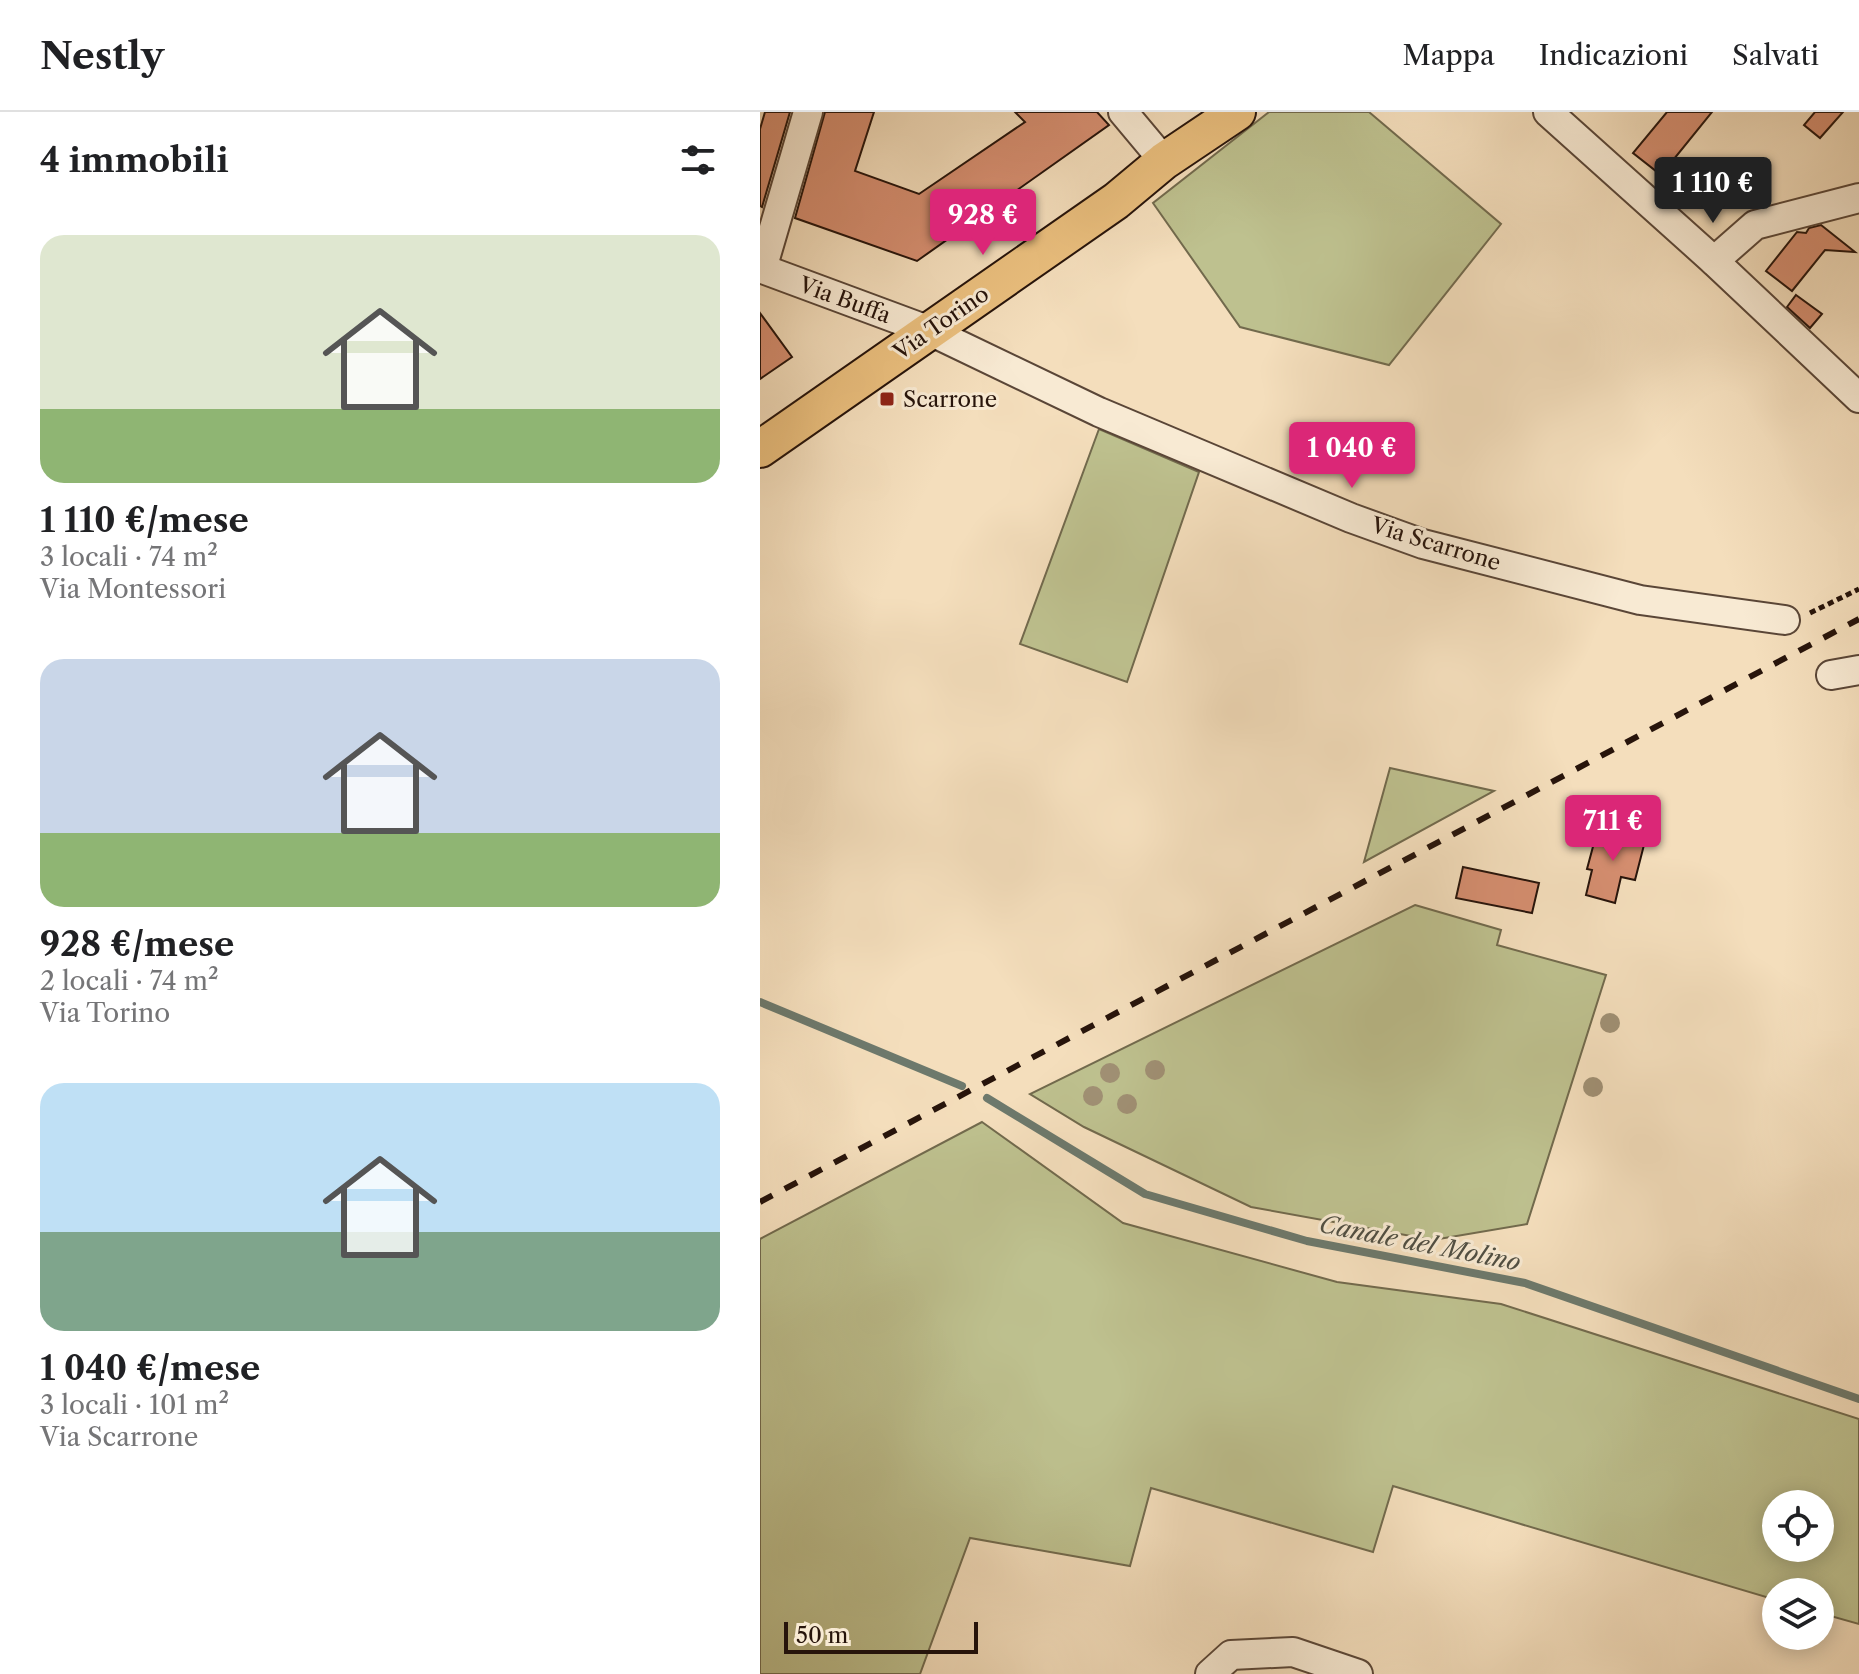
<!DOCTYPE html>
<html lang="it">
<head>
<meta charset="utf-8">
<style>
  body { margin:0; font-family:"Libre Caslon Text",serif; background:#f6f6f6; color:#202124; height:100vh; display:flex; flex-direction:column; font-size:30px; white-space:nowrap }
  * { box-sizing:border-box; margin:0 }
  p { font-size:26px; color:#757577 }
  .icon { flex:none; width:44px; height:44px; fill:none; stroke:currentColor; stroke-width:2; stroke-linecap:round; stroke-linejoin:round }
  .map { position:relative; flex:1; overflow:hidden }
  .sheet { display:flex; flex-direction:column; background:#fff; width:760px }
  .sheet>* { flex:none }
  .fabs { position:absolute; left:1002px; top:1378px; display:grid; gap:16px }
  .fabs a { display:grid; place-items:center; width:72px; height:72px; border-radius:50%; background:#fff; box-shadow:0 4px 20px #0003; font-size:40px }
  .scale { position:absolute; left:24px; bottom:20px; width:194px; box-sizing:border-box; padding-left:8px; border:4px solid #27140b; border-top:0; font-size:22px; line-height:28px; white-space:nowrap; color:#27140b; -webkit-text-stroke:6px #f8ead3; paint-order:stroke }
  .price { position:absolute; translate:-50% -68px; padding:0 18px; border-radius:8px; background:#db2777; color:#fff; font-size:26px; line-height:52px; filter:drop-shadow(0 2px 4px #0008) }
  .price::after { content:''; position:absolute; left:50%; top:48px; width:24px; height:18px; margin-left:-12px; background:inherit; clip-path:polygon(0 0,100% 0,50% 100%) }
  .price.active { background:#222; color:#fff }
  ul { padding:0; list-style:none }
  li { display:grid; align-content:center; gap:16px; height:424px; padding:0 40px }
  li span { display:grid; place-items:center; height:248px; border-radius:24px; color:#555 }
  li>.icon { margin-inline-start:auto }
  span .icon { width:144px; height:144px; fill:#fffc; stroke-width:1 }
  li b { font-size:34px }
  h2 { display:flex; justify-content:space-between; align-items:center; height:96px; padding:0 40px; font-size:34px }
  header { display:flex; align-items:center; gap:48px; box-sizing:border-box; height:112px; padding:0 40px; background:#fff; border-bottom:2px solid #e0e0e0 }
  header strong { font-size:38px }
  nav { display:flex; gap:44px; margin-inline-start:auto; font-size:28px }
  main { display:flex; flex:1; min-height:0 }
  .map>svg:first-child { display:block }
  .green { fill:#bec18f; stroke:#726a4d; stroke-width:2; fill-rule:evenodd }
  .lines { fill:none; stroke-linecap:round; stroke-linejoin:round }
  .stream { stroke:#6d796c; stroke-width:8 }
  .building { fill:#d58e70; stroke:#27140b; stroke-width:2 }
  .minor-casing { stroke:#5a4637; stroke-width:32 }
  .major-casing { stroke:#27140b; stroke-width:40 }
  .path { stroke:#27140b; stroke-width:5; stroke-dasharray:6 4; stroke-linecap:butt }
  .minor { stroke:#f8ead3; stroke-width:28 }
  .major { stroke:#eabf7e; stroke-width:36 }
  .rail { stroke:#27140b; stroke-width:6; stroke-dasharray:14 14; stroke-linecap:butt }
  .tree { fill:#a09074 }
  .poi-dot { fill:#8f2418; stroke:#f8ead3; stroke-width:3 }
  .labels { text-anchor:middle; dominant-baseline:central; stroke-width:6; stroke-linejoin:round; paint-order:stroke }
  .street-label { font-size:22px; fill:#27140b; stroke:#f8ead3 }
  .poi-label { font-size:22px; fill:#27140b; stroke:#f8ead3; text-anchor:start }
  .water-label { font-size:24px; font-style:italic; fill:#504f43; stroke:#f8ead3 }
</style>
</head>
<body>
<header>
<strong>Nestly</strong>
<nav><a>Mappa</a><a>Indicazioni</a><a>Salvati</a></nav>
</header>
<main>
<section class="sheet">
<h2>4 immobili<svg class="icon" aria-label="filters" viewBox="0 0 24 24"><path d="M4 7h16M4 17h16"/><circle cx="9" cy="7" r="2"/><circle cx="15" cy="17" r="2"/></svg></h2>
<ul>
<li><span style="background:linear-gradient(#dfe7d0 70%,#8fb573 0)"><svg class="icon" aria-label="home" viewBox="0 0 24 24"><path d="M3 11l9-7 9 7M6 9v11h12V9"/></svg></span><div><b>1 110 €/mese</b><p>3 locali · 74 m²</p><p>Via Montessori</p></div></li>
<li><span style="background:linear-gradient(#c9d6e8 70%,#8fb573 0)"><svg class="icon" aria-label="home" viewBox="0 0 24 24"><path d="M3 11l9-7 9 7M6 9v11h12V9"/></svg></span><div><b>928 €/mese</b><p>2 locali · 74 m²</p><p>Via Torino</p></div></li>
<li><span style="background:linear-gradient(#bfe0f5 60%,#7fa58c 0)"><svg class="icon" aria-label="home" viewBox="0 0 24 24"><path d="M3 11l9-7 9 7M6 9v11h12V9"/></svg></span><div><b>1 040 €/mese</b><p>3 locali · 101 m²</p><p>Via Scarrone</p></div></li>
</ul>
</section>
<div class="map">
<svg width="1099" height="1562" viewBox="0 0 1099 1562">
  <rect width="100%" height="100%" fill="#f4debc"/>
  <filter id="stains"><feTurbulence type="fractalNoise" baseFrequency=".0025" numOctaves="4"/><feColorMatrix values="0 0 0 0 .2 0 0 0 0 .09 0 0 0 0 .02 0 0 0 .5 -.17"/></filter>
  <radialGradient id="worn" r=".72"><stop offset=".6" stop-color="#630" stop-opacity="0"/><stop offset="1" stop-color="#630" stop-opacity=".3"/></radialGradient>
  <!-- green -->
  <g class="green">
    <polygon points="509,0 609,0 741,112 629,253 480,215 393,91"/>
    <polygon points="339,317 439,360 367,570 260,532"/>
    <polygon points="630,656 734,679 604,750"/>
    <polygon points="655,793 741,818 737,833 846,863 767,1112 673,1128 491,1095 324,1015 270,982"/>
    <path d="M222,1010L363,1111L577,1170L741,1192L1099,1307V1512L1060,1501V1480H1016V1488L633,1374L613,1440L391,1376L370,1454L210,1426L160,1562H0V1127ZM1016,1392H1060V1436H1016Z"/>
  </g>
  <g class="lines">
    <!-- stream -->
    <g class="stream">
      <polyline points="0,890 202,974"/>
      <polyline points="227,986 385,1082 547,1129 765,1171 1099,1287"/>
    </g>
  </g>
  <!-- building -->
  <g class="building">
    <polygon points="5,0 30,0 2,95 0,94 0,17"/>
    <polygon points="65,0 114,0 95,59 159,82 265,10 255,0 337,0 349,13 157,149 35,106"/>
    <polygon points="907,0 952,0 901,63 873,41"/>
    <polygon points="1055,0 1083,0 1060,26 1044,13"/>
    <polygon points="1061,113 1095,140 1065,138 1032,179 1006,159 1037,120 1046,121 1049,116"/>
    <polygon points="1036,183 1062,202 1050,216 1027,195"/>
    <polygon points="0,201 32,245 0,267"/>
    <polygon points="838,716 885,729 875,768 861,765 855,791 826,783 832,758 827,757"/>
    <polygon points="703,755 779,771 772,801 696,786"/>
  </g>
  <g class="lines">
    <!-- minor casing -->
    <g class="minor-casing">
      <g id="minor">
        <polyline points="363,0 404,49"/>
        <polyline points="788,0 954,149 1099,286"/>
        <polyline points="954,149 995,113 1099,86"/>
        <polyline points="0,156 170,219 339,300 591,406 663,432 880,488 1025,508"/>
        <polyline points="2,157 48,0"/>
        <polyline points="1071,563 1099,558"/>
        <polyline points="450,1562 471,1543 533,1540 598,1562"/>
      </g>
    </g>
    <!-- major casing -->
    <g class="major-casing">
      <polyline id="major" points="0,337 356,89 404,49 477,0"/>
    </g>
    <!-- path -->
    <polyline class="path" points="1050,501 1099,477"/>
    <!-- minor -->
    <use href="#minor" class="minor"/>
    <!-- major -->
    <use href="#major" class="major"/>
    <!-- rail -->
    <polyline class="rail" points="0,1090 1099,507"/>
  </g>
  <!-- trees -->
  <g class="tree">
    <circle cx="850" cy="911" r="10"/>
    <circle cx="395" cy="958" r="10"/>
    <circle cx="350" cy="961" r="10"/>
    <circle cx="833" cy="975" r="10"/>
    <circle cx="333" cy="984" r="10"/>
    <circle cx="367" cy="992" r="10"/>
  </g>
  <!-- markers -->
  <rect class="poi-dot" x="119" y="279" width="16" height="16" rx="4"/>
  <g class="labels">
    <!-- street labels -->
    <g class="street-label">
      <text transform="translate(85 188) rotate(20)">Via Buffa</text>
      <text transform="translate(181 211) rotate(-35)">Via Torino</text>
      <text transform="translate(676 432) rotate(17)">Via Scarrone</text>
    </g>
    <!-- poi labels -->
    <g class="poi-label">
      <text x="143" y="287">Scarrone</text>
    </g>
    <!-- water labels -->
    <g class="water-label">
      <text transform="translate(660 1131) rotate(11)">Canale del Molino</text>
    </g>
  </g>
  <rect width="100%" height="100%" filter="url(#stains)"/>
  <rect width="100%" height="100%" fill="url(#worn)"/>
</svg>
<div class="fabs">
<a><svg class="icon" aria-label="locate" viewBox="0 0 24 24"><circle cx="12" cy="12" r="6"/><path d="M12 2v4M12 18v4M2 12h4M18 12h4"/></svg></a>
<a><svg class="icon" aria-label="layers" viewBox="0 0 24 24"><path d="M12 4l9 5-9 5-9-5zM3 14l9 5 9-5"/></svg></a>
</div>
<div class="scale">50 m</div>
<b class="price active" style="left:953px;top:113px">1 110 €</b>
<b class="price" style="left:223px;top:145px">928 €</b>
<b class="price" style="left:592px;top:378px">1 040 €</b>
<b class="price" style="left:853px;top:751px">711 €</b>
</div>
</main>
</body>
</html>
